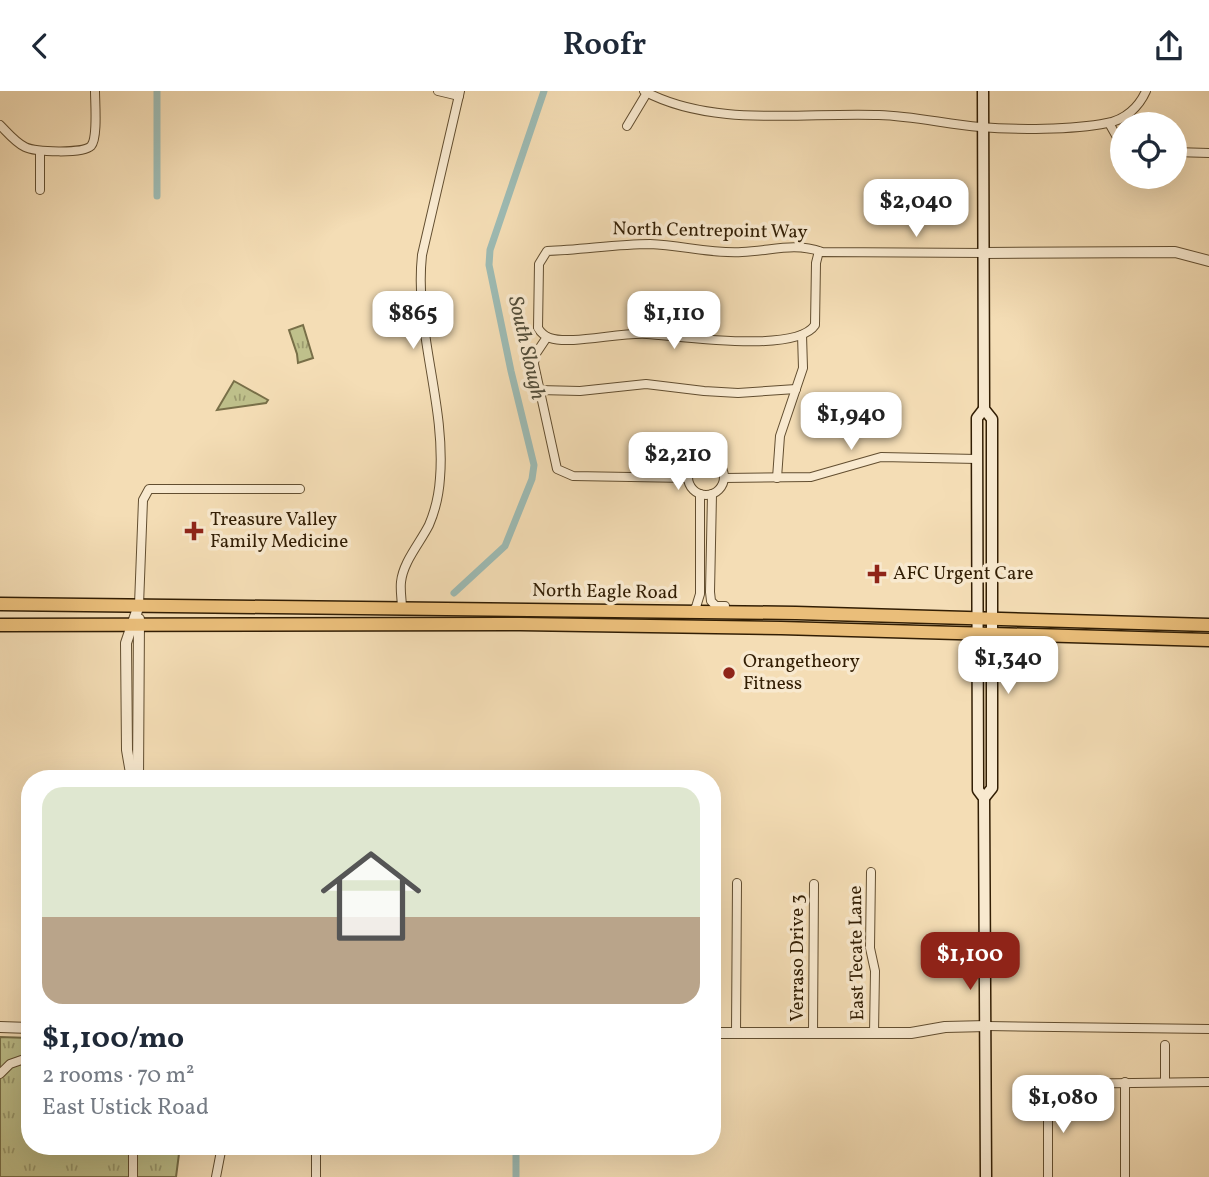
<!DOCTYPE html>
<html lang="en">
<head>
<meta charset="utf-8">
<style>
  body { margin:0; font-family:Vollkorn,serif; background:#f2f2f3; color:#1f2937; height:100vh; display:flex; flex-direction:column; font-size:26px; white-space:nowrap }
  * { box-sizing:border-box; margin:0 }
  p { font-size:23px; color:#747a83 }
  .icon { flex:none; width:38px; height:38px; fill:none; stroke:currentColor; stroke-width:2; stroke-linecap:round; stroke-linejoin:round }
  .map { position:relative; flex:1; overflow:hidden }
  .sheet { position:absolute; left:21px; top:679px; width:700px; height:385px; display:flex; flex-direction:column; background:#fff; border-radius:28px; box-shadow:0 7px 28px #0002 }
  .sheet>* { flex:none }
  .controls { position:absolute; left:1110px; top:21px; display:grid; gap:14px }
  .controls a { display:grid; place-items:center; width:77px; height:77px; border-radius:50%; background:#fff; box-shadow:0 7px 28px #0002; font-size:35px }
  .price { position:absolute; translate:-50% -60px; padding:0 16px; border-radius:14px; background:#fff; color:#222; font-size:23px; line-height:46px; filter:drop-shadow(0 2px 4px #0008) }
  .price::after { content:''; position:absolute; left:50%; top:42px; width:21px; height:16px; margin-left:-10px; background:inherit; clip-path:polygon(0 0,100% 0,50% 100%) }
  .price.selected { background:#8f2418; color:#fff }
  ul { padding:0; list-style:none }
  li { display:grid; align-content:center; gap:14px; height:371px; padding:0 21px }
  li span { display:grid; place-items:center; height:217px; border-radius:21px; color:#555 }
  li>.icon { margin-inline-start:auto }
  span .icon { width:126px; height:126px; fill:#fffc; stroke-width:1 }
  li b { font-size:30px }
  header { display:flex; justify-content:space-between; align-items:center; height:91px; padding:0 21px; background:#fff; font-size:32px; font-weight:600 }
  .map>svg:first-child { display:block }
  .park { fill:url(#park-tufts); stroke:#786f48; stroke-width:2 }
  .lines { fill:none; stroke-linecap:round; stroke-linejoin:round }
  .canal { stroke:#9dbbb4; stroke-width:7 }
  .minor-casing { stroke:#624e30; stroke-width:10 }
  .tertiary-casing { stroke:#624e30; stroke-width:12 }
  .secondary-casing { stroke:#321e04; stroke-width:13 }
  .trunk-casing { stroke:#321e04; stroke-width:15 }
  .minor { stroke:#f8e9cf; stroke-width:8 }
  .tertiary { stroke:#f8e9cf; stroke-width:10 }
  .secondary { stroke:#f8e9cf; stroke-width:10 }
  .trunk { stroke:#eabe7a; stroke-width:12 }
  .poi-dot { fill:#8f2418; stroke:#f8e9cf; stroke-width:2.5 }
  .labels { text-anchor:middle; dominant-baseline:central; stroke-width:7; stroke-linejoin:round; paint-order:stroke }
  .street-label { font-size:19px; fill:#321e04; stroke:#f8e9cf }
  .poi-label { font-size:19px; fill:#321e04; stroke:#f8e9cf; text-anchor:start }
  .water-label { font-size:21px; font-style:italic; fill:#524d39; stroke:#f8e9cf }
</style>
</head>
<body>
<header><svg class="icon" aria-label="back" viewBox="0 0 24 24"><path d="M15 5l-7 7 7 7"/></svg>Roofr<svg class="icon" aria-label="share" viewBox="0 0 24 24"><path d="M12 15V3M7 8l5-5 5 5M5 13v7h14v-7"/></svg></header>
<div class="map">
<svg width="1209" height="1086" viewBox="0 0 1209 1086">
  <defs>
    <pattern id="park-tufts" width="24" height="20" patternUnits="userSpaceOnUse" patternTransform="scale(1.75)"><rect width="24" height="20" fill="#bfc08b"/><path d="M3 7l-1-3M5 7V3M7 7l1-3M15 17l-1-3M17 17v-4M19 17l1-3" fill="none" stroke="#9c9b6f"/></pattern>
  </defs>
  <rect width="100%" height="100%" fill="#f4ddb5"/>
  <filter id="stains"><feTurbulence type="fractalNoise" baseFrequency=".00286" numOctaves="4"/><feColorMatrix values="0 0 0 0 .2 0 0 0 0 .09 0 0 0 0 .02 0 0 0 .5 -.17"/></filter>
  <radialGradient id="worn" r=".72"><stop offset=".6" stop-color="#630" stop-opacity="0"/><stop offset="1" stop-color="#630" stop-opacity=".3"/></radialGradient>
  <!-- park -->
  <g class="park">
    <polygon points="303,234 313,267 298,272 297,263 289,239"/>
    <polygon points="234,290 268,309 266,312 217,319"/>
    <polygon points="0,946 30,947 30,1055 180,1055 176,1086 0,1086"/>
  </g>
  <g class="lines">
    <!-- canal -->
    <g class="canal">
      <polyline points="157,0 157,105"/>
      <polyline points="454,502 505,455 532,388 534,374 511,280 489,174 490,159 544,0"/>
      <polyline points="516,1086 516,1055"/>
    </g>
    <!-- minor casing -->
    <g class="minor-casing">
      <g id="minor">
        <polyline points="438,0 459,5"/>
        <path d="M644,0C713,37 803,21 879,24C913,25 946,33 980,36C1015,39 1073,39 1107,32C1125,29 1139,16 1146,0"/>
        <polyline points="1109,32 1122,55"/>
        <path d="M0,34C8,42 15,51 25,56C35,61 83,63 91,55C98,47 95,12 95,0"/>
        <polyline points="627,35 648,0"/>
        <polyline points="40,60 40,99"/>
        <polyline points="1174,61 1209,62"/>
        <path d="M819,160L816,172L815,234C796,263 680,245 647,243C621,241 570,254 550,247C544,245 541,242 538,237L539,173L547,160C582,159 616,153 650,153C681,154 711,163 742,161C772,160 793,151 822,161L984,162"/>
        <polyline points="547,246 535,264 534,273 557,378 573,385 688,387"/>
        <polyline points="539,299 580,300 646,293 704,300 738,302 796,298"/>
        <circle cx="706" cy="386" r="18"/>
        <polyline points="724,387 811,386 881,366 977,368"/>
        <polyline points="777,387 780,345 803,277 802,244"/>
        <polyline points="712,403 710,501 711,510 716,515 725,515"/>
        <polyline points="139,514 143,409 149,398 300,398"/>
        <path d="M402,518C402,509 400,500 401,491C403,471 420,452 429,434C435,420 439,403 440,387C446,313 414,239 422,164L460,0"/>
        <polyline points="690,522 696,516 700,503 700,403"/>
        <polyline points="871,781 870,857 875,880 874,942"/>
        <polyline points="987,935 1209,938"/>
        <polyline points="736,942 737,792"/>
        <polyline points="813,942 814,793"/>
        <polyline points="1165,954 1165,991"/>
        <polyline points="0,983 10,973 30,966"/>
        <polyline points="1125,991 1125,1086"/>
        <polyline points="133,1086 133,1055"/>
        <polyline points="216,1086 222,1055"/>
        <polyline points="316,1086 316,1055"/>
        <polyline points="1048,1086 1048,1007 1052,996 1057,993 1209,991"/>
      </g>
    </g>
    <!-- tertiary casing -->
    <g class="tertiary-casing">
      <g id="tertiary">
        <polyline points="984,162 1175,161 1209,170"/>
        <polyline points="132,688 127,659 126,552 139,514"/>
        <polyline points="138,688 139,528"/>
        <polyline points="0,936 30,937"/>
        <polyline points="712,942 911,942 945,936 987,935"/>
      </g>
    </g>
    <!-- secondary casing -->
    <g class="secondary-casing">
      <g id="secondary">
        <polyline points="983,0 984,318 992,328 992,697 984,707"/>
        <polyline points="984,318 977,327 978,699 984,707 986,1086"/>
      </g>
    </g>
    <!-- trunk casing -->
    <g class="trunk-casing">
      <g id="trunk">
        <polyline points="0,513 796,522 1209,534"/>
        <polyline points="0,534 520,533 781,537 1209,549"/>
      </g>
    </g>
    <!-- minor -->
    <use href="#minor" class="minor"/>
    <!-- tertiary -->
    <use href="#tertiary" class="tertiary"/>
    <!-- secondary -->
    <use href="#secondary" class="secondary"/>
    <!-- trunk -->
    <use href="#trunk" class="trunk"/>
  </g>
  <!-- markers -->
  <g class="poi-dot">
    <path d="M190.5 429.5h7v7h7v7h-7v7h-7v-7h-7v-7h7z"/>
    <path d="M873.5 472.5h7v7h7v7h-7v7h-7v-7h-7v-7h7z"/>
    <circle cx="729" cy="582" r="7"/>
  </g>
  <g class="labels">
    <!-- street labels -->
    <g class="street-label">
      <text transform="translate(710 140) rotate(1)">North Centrepoint Way</text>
      <text transform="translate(605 501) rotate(1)">North Eagle Road</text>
      <text transform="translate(857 862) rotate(-91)">East Tecate Lane</text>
      <text transform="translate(798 867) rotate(-90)">Verraso Drive 3</text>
    </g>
    <!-- poi labels -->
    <g class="poi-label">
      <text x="210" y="429">Treasure Valley<tspan x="210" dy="22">Family Medicine</tspan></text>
      <text x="893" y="483">AFC Urgent Care</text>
      <text x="743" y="571">Orangetheory<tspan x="743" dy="22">Fitness</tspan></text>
    </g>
    <!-- water labels -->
    <g class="water-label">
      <text transform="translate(526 257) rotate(77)">South Slough</text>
    </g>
  </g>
  <rect width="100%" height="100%" filter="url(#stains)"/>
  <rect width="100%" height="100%" fill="url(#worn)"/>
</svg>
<div class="controls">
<a><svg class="icon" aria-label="locate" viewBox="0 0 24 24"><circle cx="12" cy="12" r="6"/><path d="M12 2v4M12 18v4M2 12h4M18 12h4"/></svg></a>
</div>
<b class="price" style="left:916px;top:148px">$2,040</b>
<b class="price" style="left:413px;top:260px">$865</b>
<b class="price" style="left:674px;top:260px">$1,110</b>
<b class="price" style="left:851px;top:361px">$1,940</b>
<b class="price" style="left:678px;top:401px">$2,210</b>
<b class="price" style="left:1008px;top:605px">$1,340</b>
<b class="price selected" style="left:970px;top:901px">$1,100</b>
<b class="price" style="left:1063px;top:1044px">$1,080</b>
<section class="sheet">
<ul>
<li><span style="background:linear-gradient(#dfe7d0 60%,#b9a48a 0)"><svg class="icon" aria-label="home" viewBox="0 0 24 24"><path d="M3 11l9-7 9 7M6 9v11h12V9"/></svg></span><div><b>$1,100/mo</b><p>2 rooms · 70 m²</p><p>East Ustick Road</p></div></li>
</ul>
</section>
</div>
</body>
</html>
